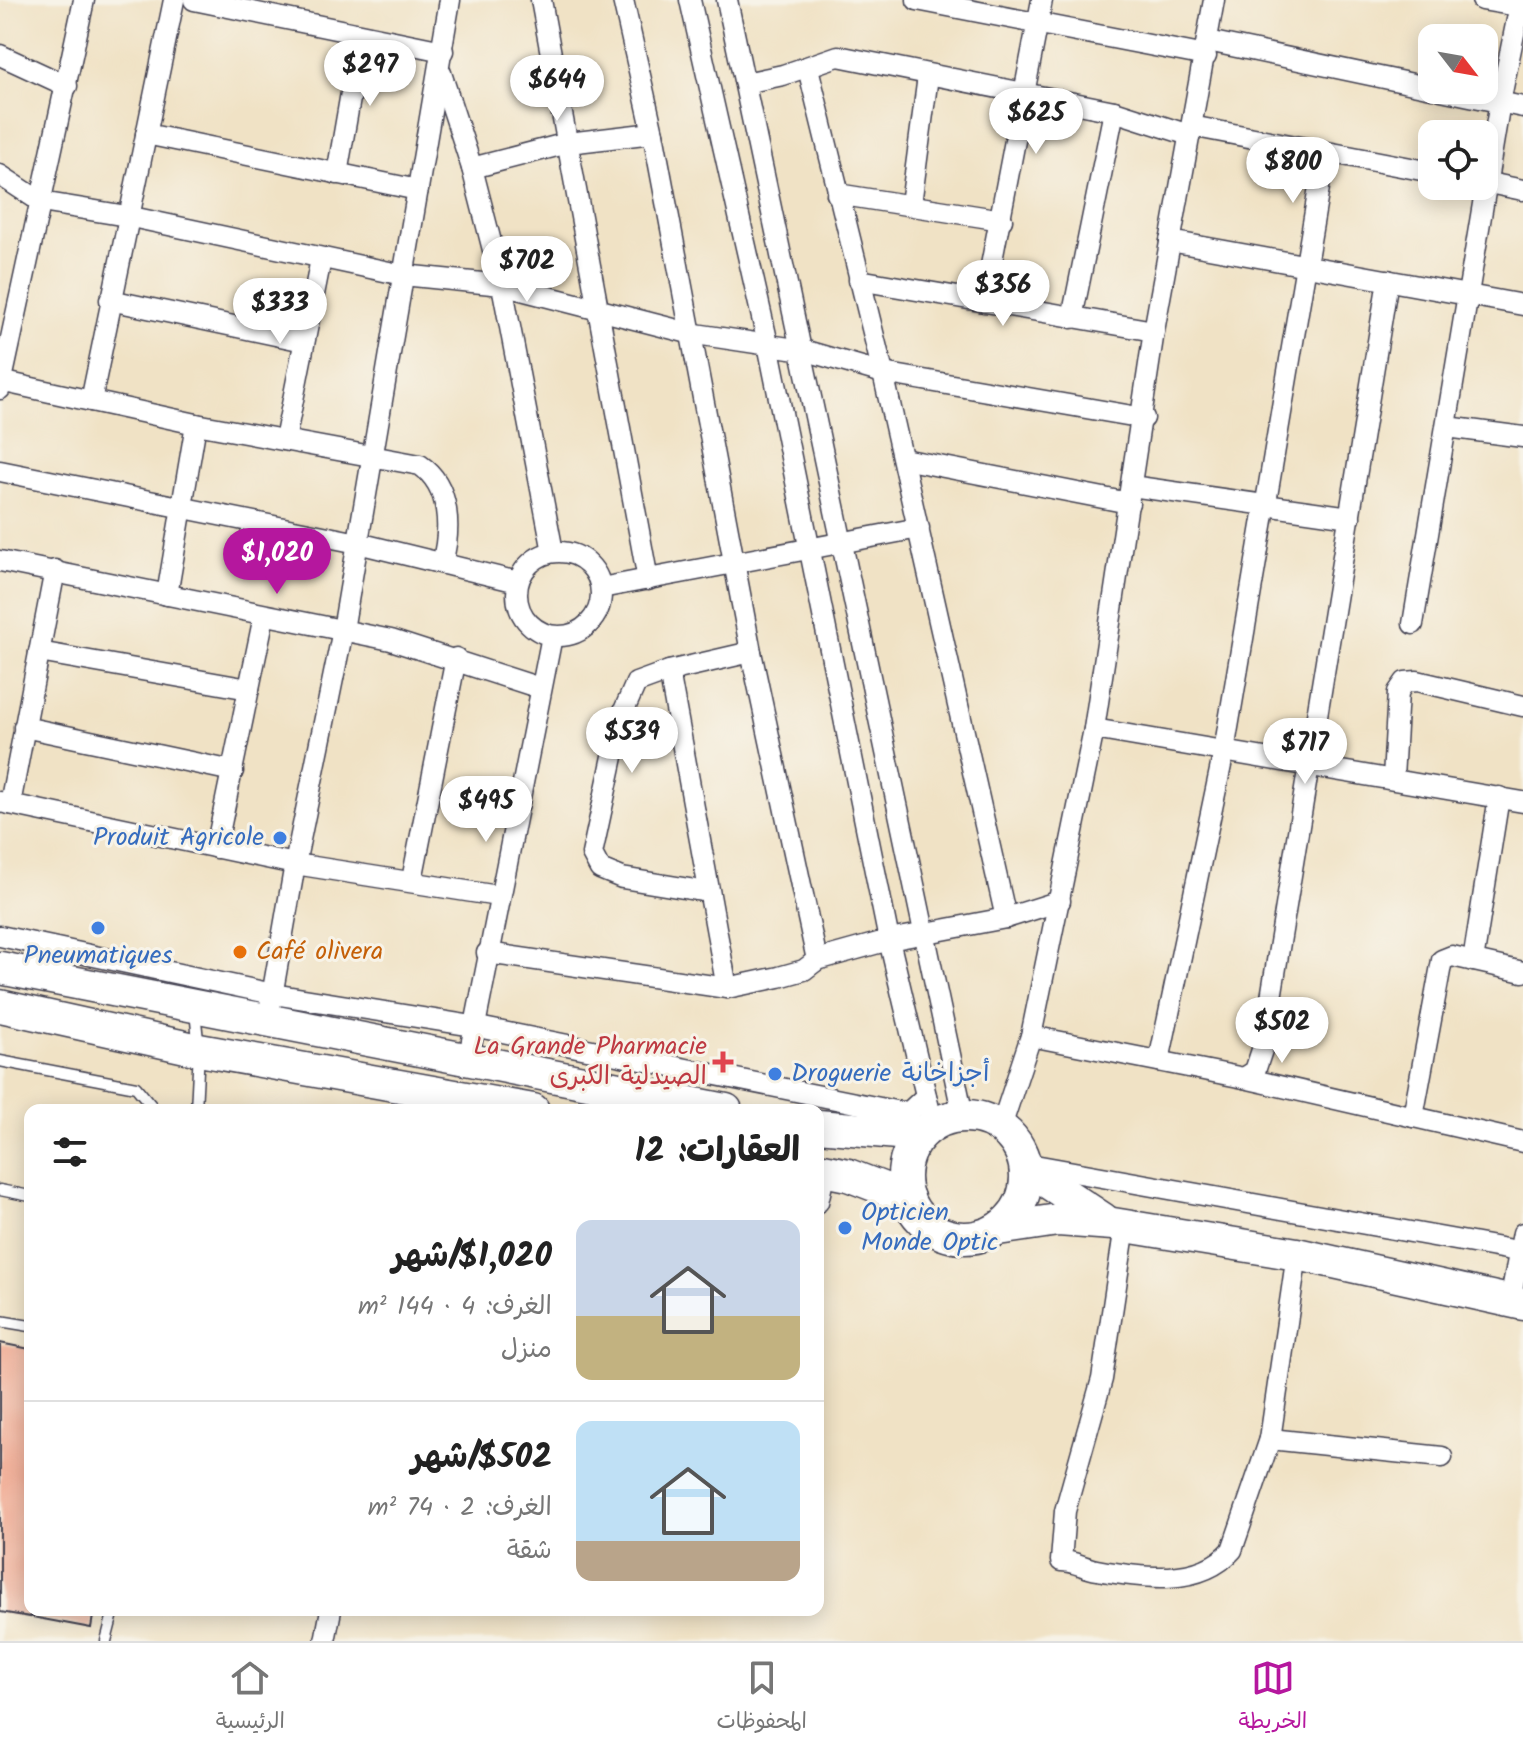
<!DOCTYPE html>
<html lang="ar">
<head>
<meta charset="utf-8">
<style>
  body { margin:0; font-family:Kalam,"Playpen Sans Arabic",sans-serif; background:#f2f2f2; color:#222; direction:rtl; height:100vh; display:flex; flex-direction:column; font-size:30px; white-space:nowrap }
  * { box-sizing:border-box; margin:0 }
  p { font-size:26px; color:#767676 }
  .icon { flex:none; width:44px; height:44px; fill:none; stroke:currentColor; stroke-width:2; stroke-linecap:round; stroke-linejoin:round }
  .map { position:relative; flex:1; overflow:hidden; direction:ltr }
  .side { position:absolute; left:24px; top:1104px; width:800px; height:512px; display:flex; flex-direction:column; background:#fff; border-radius:16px; box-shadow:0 4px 20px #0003; direction:rtl }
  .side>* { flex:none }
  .needle { width:52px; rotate:121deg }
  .buttons { position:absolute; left:1418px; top:24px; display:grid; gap:16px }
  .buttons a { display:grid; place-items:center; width:80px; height:80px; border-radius:16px; background:#fff; box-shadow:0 4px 20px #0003; font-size:40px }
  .price { position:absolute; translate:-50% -68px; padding:0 18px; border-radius:28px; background:#fff; color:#222; font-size:26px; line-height:52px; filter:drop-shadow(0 2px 4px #0008) }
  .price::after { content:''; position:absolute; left:50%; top:48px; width:24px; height:18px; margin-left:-12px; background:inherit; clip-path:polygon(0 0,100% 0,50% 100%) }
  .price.active { background:#b5179e; color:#fff }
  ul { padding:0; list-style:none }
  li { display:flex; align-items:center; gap:24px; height:200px; padding:0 24px }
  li+li { border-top:2px solid #e0e0e0 }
  li span { display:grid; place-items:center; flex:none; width:224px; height:160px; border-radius:16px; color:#555 }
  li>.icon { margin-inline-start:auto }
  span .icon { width:96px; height:96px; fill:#fffc; stroke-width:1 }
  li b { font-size:34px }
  h2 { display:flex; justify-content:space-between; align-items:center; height:96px; padding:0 24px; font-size:34px }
  .tabs { display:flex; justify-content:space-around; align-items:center; height:112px; border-top:2px solid #e0e0e0; background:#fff; font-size:22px; color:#767676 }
  .tabs a { display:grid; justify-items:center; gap:4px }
  .tabs .active { color:#b5179e }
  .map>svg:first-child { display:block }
  .building { fill:#f0a087 }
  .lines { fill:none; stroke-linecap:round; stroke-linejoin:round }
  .service-casing { stroke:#413f50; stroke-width:13 }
  .minor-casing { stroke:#413f50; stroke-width:23 }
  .primary-casing { stroke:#413f50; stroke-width:35 }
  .service { stroke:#fff; stroke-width:10 }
  .minor { stroke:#fff; stroke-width:20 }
  .primary { stroke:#fff; stroke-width:32 }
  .shop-dot { fill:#3f7fe0; stroke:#f7f3e8; stroke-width:3 }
  .food-dot { fill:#e8710a; stroke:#f7f3e8; stroke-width:3 }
  .health-dot { fill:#e0444e; stroke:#f7f3e8; stroke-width:3 }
  .labels { text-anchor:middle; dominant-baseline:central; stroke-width:6; stroke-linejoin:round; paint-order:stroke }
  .shop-label { font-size:26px; fill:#366cbe; stroke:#f7f3e8; text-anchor:start }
  .food-label { font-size:26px; fill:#c56008; stroke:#f7f3e8; text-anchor:start }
  .health-label { font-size:26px; fill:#be3a42; stroke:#f7f3e8; text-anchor:end }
</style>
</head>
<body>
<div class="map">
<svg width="1523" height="1641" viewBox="0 0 1523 1641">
  <rect width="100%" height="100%" fill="#f7f3e8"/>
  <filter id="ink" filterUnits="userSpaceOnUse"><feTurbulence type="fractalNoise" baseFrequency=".0125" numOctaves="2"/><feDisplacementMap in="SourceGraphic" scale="16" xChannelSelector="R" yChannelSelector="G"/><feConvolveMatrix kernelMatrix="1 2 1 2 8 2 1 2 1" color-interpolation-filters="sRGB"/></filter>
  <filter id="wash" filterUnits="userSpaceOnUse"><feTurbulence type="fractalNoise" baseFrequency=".006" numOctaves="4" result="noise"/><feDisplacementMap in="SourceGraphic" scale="32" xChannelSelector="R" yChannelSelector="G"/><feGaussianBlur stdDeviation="1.8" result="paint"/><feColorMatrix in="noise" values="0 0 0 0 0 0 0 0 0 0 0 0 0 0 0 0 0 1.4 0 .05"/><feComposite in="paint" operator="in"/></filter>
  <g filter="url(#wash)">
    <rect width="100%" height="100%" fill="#f0e2c5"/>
    <g id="blocks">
      <!-- building -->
      <g class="building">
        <polygon points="0,1343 30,1349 30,1617 0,1612"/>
        <polygon points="32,1610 94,1610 91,1628 32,1617"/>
      </g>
    </g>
  </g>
  <g filter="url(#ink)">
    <use href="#blocks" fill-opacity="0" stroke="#413f50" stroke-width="2"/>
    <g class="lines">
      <!-- service casing -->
      <g class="service-casing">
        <g id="service">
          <polyline points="195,1011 199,1050 196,1110"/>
          <polyline points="0,1061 136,1087 155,1110"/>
          <polyline points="0,1190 30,1196"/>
          <polyline points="0,1321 30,1326"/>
          <polyline points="106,1641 114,1610"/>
        </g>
      </g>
      <!-- minor casing -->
      <g class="minor-casing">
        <g id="minor">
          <polyline points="194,0 443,51"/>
          <polyline points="541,0 648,580"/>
          <polyline points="623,0 653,133 751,652 817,960"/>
          <polyline points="690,0 768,344 889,940 933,1125"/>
          <polyline points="727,0 963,1116"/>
          <polyline points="917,0 1206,56"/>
          <polyline points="1482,0 1523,7"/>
          <polyline points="1208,41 1432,88"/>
          <polyline points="0,55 67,86"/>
          <polyline points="808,68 883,373 1006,918"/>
          <polyline points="441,73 472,168 502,285 553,552"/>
          <polyline points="745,83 783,75 838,56 1114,111 1189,135"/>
          <polyline points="1441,90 1523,107"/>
          <polyline points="1191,126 1432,172"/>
          <polyline points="146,134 418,190"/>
          <polyline points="472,168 568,143 653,133"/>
          <polyline points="337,174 361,35"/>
          <polyline points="0,175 41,202 127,216 403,275 502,285 689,333 803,350 883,373 1144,418"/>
          <polyline points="1484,182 1523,190"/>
          <polyline points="837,194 1002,220"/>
          <polyline points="911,204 928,76"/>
          <polyline points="1170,241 1523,305"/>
          <polyline points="859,280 1154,331"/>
          <polyline points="110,300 304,341"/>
          <polyline points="984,302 1042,0"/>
          <polyline points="1072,318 1114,111"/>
          <path d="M0,381L196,424L420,465C451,486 451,530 442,563"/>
          <polyline points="0,389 84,0"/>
          <polyline points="91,401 174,0"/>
          <polyline points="1447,427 1523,437"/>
          <polyline points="285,440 321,259"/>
          <polyline points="903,459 1129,503"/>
          <polyline points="0,471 358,543 518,582"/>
          <polyline points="1131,486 1350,517"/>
          <circle cx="559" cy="594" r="42"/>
          <polyline points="0,561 391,640 540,688"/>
          <polyline points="601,588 919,528"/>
          <polyline points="167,595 196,424"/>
          <polyline points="1413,624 1500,102 1521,0"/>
          <polyline points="39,652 249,689"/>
          <polyline points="669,671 727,988"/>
          <polyline points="24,727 233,771"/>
          <polyline points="1094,729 1523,802"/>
          <polyline points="1393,778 1398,692 1405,682 1417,681 1523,706"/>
          <polyline points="0,802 295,864 498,896"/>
          <polyline points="10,804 55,570"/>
          <polyline points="216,848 264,616"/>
          <polyline points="412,880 456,658"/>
          <polyline points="708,892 622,878 600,869 592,854 622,715 636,683 669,671 751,652"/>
          <polyline points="0,936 273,994 473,1026 900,1112 910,1111 926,1096"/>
          <polyline points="487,953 727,988 779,977 804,970 817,960 889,940 1006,918 1060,901"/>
          <polyline points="1473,961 1499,797"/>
          <polyline points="268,1019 295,864 343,630 450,0"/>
          <polyline points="1031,1036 1244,1078 1523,1142"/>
          <polyline points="468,1061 552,636"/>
          <polyline points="1159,1061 1224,751 1325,152"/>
          <polyline points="1244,1078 1255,1071 1263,1047 1388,280"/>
          <polyline points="1413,1117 1442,960 1452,956 1523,972"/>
          <polyline points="1001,1127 1031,1036 1094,729 1154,331 1214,0"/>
          <polyline points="1029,1164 1523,1252"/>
          <polyline points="818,1202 825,1171"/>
          <path d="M1125,1226L1102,1379L1065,1511L1061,1561C1074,1561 1085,1568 1097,1570C1142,1578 1200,1587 1232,1550L1270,1439L1442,1457"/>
          <polyline points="1510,1301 1523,1233"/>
          <polyline points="1270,1439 1297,1254"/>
          <polyline points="325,1641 331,1610"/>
        </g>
      </g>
      <!-- primary casing -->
      <g class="primary-casing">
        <g id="primary">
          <polyline points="0,968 726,1110"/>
          <polyline points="0,1006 199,1050 533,1110"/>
          <circle cx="965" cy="1177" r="61"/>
          <polyline points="818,1126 920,1135"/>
          <polyline points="1026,1168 1103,1219"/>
          <polyline points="818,1169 848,1175 908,1198"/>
          <polyline points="998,1229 1058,1220 1113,1224 1297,1254 1523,1304"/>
        </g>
      </g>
      <!-- service -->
      <use href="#service" class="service"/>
      <!-- minor -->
      <use href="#minor" class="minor"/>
      <!-- primary -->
      <use href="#primary" class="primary"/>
    </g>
  </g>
  <!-- markers -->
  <g class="shop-dot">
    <circle cx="280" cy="838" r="8"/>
    <circle cx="98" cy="928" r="8"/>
    <circle cx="775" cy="1074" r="8"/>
    <circle cx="845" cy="1228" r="8"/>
  </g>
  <circle class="food-dot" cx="240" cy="952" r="8"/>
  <path class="health-dot" d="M719 1050h8v8h8v8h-8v8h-8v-8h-8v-8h8z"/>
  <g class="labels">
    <!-- shop labels -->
    <g class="shop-label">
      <text x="264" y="838" text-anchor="end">Produit Agricole</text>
      <text x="98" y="956" text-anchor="middle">Pneumatiques</text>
      <text x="791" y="1074">Droguerie أجزاخانة</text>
      <text x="861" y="1213">Opticien<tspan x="861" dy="30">Monde Optic</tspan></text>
    </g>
    <!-- food labels -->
    <g class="food-label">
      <text x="256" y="952">Café olivera</text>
    </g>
    <!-- health labels -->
    <g class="health-label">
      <text x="707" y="1047">La Grande Pharmacie<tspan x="707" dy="30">الصيدلية الكبرى</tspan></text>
    </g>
  </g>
</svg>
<div class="buttons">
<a><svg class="needle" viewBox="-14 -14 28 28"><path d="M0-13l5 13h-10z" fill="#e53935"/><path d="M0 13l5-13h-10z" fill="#767676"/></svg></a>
<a><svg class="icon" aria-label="locate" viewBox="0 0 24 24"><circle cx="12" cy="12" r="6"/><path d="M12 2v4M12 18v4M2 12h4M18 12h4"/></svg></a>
</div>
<b class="price" style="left:370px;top:108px">$297</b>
<b class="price" style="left:557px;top:123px">$644</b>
<b class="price" style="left:1036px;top:156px">$625</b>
<b class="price" style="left:1293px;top:205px">$800</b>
<b class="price" style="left:527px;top:304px">$702</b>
<b class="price" style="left:1003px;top:328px">$356</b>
<b class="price" style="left:280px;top:346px">$333</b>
<b class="price active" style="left:277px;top:596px">$1,020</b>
<b class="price" style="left:632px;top:775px">$539</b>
<b class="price" style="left:1305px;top:786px">$717</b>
<b class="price" style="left:486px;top:844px">$495</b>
<b class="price" style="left:1282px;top:1065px">$502</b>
<section class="side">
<h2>العقارات: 12<svg class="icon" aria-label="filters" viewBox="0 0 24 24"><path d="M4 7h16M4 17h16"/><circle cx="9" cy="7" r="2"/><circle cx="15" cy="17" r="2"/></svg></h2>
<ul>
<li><span style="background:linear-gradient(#c9d6e8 60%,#c2b280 0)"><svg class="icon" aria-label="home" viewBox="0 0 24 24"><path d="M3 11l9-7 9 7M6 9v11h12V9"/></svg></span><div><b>$1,020/شهر</b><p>الغرف: 4 · 144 m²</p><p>منزل</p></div></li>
<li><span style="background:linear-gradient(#bfe0f5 75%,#b9a48a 0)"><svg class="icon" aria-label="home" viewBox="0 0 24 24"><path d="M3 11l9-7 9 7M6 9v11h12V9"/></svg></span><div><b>$502/شهر</b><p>الغرف: 2 · 74 m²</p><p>شقة</p></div></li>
</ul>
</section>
</div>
<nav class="tabs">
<a class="active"><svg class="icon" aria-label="map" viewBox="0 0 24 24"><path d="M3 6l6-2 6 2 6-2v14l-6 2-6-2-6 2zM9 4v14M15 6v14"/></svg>الخريطة</a>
<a><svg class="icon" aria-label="saved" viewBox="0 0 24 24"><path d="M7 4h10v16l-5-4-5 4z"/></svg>المحفوظات</a>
<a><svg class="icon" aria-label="home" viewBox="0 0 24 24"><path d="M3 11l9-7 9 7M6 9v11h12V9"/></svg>الرئيسية</a>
</nav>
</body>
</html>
